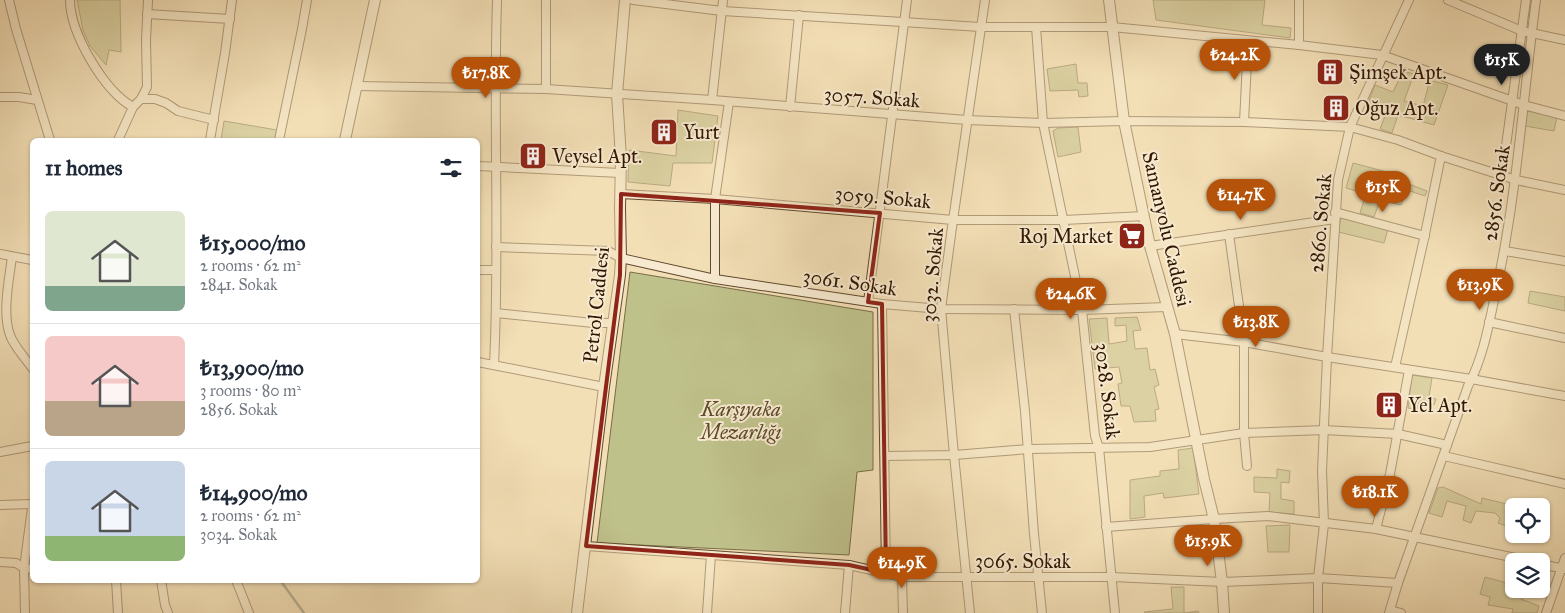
<!DOCTYPE html>
<html lang="en">
<head>
<meta charset="utf-8">
<style>
  body { margin:0; font-family:"IM FELL Great Primer",serif; background:#f6f6f7; color:#1f2937; height:100vh; display:flex; flex-direction:column; font-size:19px; white-space:nowrap }
  * { box-sizing:border-box; margin:0 }
  p { font-size:16px; color:#747a83 }
  .icon { flex:none; width:28px; height:28px; fill:none; stroke:currentColor; stroke-width:2; stroke-linecap:round; stroke-linejoin:round }
  .map { position:relative; flex:1; overflow:hidden }
  .details { position:absolute; left:30px; top:138px; width:450px; height:445px; display:flex; flex-direction:column; background:#fff; border-radius:8px; box-shadow:0 1px 4px #0004 }
  .details>* { flex:none }
  .tools { position:absolute; left:1505px; top:498px; display:grid; gap:10px }
  .tools a { display:grid; place-items:center; width:45px; height:45px; border-radius:8px; background:#fff; box-shadow:0 1px 4px #0004; font-size:25px }
  .price { position:absolute; translate:-50% -42px; padding:0 11px; border-radius:18px; background:#b45309; color:#fff; font-size:16px; line-height:32px; filter:drop-shadow(0 1px 2px #0008) }
  .price::after { content:''; position:absolute; left:50%; top:30px; width:15px; height:11px; margin-left:-8px; background:inherit; clip-path:polygon(0 0,100% 0,50% 100%) }
  .price.active { background:#222; color:#fff }
  ul { padding:0; list-style:none }
  li { display:flex; align-items:center; gap:15px; height:125px; padding:0 15px }
  li+li { border-top:1px solid #e0e1e3 }
  li span { display:grid; place-items:center; flex:none; width:140px; height:100px; border-radius:8px; color:#555 }
  li>.icon { margin-inline-start:auto }
  span .icon { width:60px; height:60px; fill:#fffc; stroke-width:1 }
  li b { font-size:21px }
  h2 { display:flex; justify-content:space-between; align-items:center; height:60px; padding:0 15px; font-size:21px }
  .map>svg:first-child { display:block }
  .green { fill:#bfc18b; stroke:#786c46 }
  .lines { fill:none; stroke-linecap:round; stroke-linejoin:round }
  .stream { stroke:#717a6a; stroke-width:2.5 }
  .minor-casing { stroke:#62492e; stroke-width:10 }
  .tertiary-casing { stroke:#62492e; stroke-width:12 }
  .minor { stroke:#f7ead0; stroke-width:8 }
  .tertiary { stroke:#f7ead0; stroke-width:10 }
  .marked { fill:none; stroke:#8f2418; stroke-width:4; stroke-linejoin:round }
  .labels { text-anchor:middle; dominant-baseline:central; stroke-width:4; stroke-linejoin:round; paint-order:stroke }
  .poi-label { font-size:20px; fill:#321700; stroke:#f7ead0; text-anchor:start }
  .street-label { font-size:20px; fill:#321700; stroke:#f7ead0 }
  .park-label { font-size:20px; font-style:italic; fill:#5c4a2a; stroke:#f7ead0 }
</style>
</head>
<body>
<div class="map">
<svg width="1565" height="613" viewBox="0 0 1565 613">
  <rect width="100%" height="100%" fill="#f3dfb6"/>
  <filter id="stains"><feTurbulence type="fractalNoise" baseFrequency=".004" numOctaves="4"/><feColorMatrix values="0 0 0 0 .2 0 0 0 0 .09 0 0 0 0 .02 0 0 0 .5 -.17"/></filter>
  <radialGradient id="worn" r=".72"><stop offset=".6" stop-color="#630" stop-opacity="0"/><stop offset="1" stop-color="#630" stop-opacity=".3"/></radialGradient>
  <!-- green -->
  <g class="green">
    <polygon points="77,0 120,0 121,52 109,50 106,65 90,46 83,30"/>
    <polygon points="1153,0 1265,0 1262,25 1291,28 1290,38 1156,20"/>
    <polygon points="1076,64 1078,83 1087,83 1088,96 1079,97 1078,90 1050,91 1047,69"/>
    <polygon points="1403,71 1414,74 1404,101 1423,106 1430,80 1448,85 1434,125 1398,115 1392,133 1380,129 1385,116 1367,106 1375,85 1393,92"/>
    <polygon points="678,110 718,116 712,163 673,163 670,186 628,182 629,150 676,156"/>
    <polygon points="1527,111 1557,117 1554,131 1525,126"/>
    <polygon points="224,121 277,130 275,140 221,140"/>
    <polygon points="1078,127 1081,152 1058,157 1053,131 1058,128"/>
    <polygon points="1353,163 1398,175 1396,179 1427,191 1425,196 1407,190 1401,205 1380,200 1374,217 1360,213 1366,194 1346,188"/>
    <polygon points="1341,217 1388,229 1384,243 1338,232"/>
    <polygon points="630,272 873,312 873,470 857,472 849,555 597,543"/>
    <polygon points="1530,291 1565,297 1565,311 1528,303"/>
    <polygon points="1137,317 1141,330 1133,331 1135,349 1147,348 1150,370 1155,369 1159,385 1154,387 1159,409 1155,410 1156,421 1134,422 1130,406 1121,406 1118,384 1122,383 1119,367 1095,369 1089,319 1107,318 1109,344 1127,341 1126,325 1115,326 1115,318"/>
    <polygon points="1412,375 1432,378 1429,397 1436,399 1434,405 1419,402 1417,410 1408,408"/>
    <polygon points="1193,448 1199,494 1164,498 1163,493 1144,496 1145,517 1130,519 1130,480 1160,476 1160,471 1179,469 1178,450"/>
    <polygon points="1277,469 1290,471 1289,483 1281,482 1281,499 1294,501 1294,514 1269,512 1270,493 1254,492 1254,477 1277,478"/>
    <polygon points="1443,487 1481,504 1482,498 1515,506 1514,506 1514,529 1498,523 1500,518 1495,513 1476,511 1471,523 1463,520 1466,506 1447,501 1442,517 1429,513 1438,488"/>
    <polygon points="1541,509 1549,512 1542,538 1526,534 1541,534"/>
    <polygon points="1290,525 1289,552 1268,552 1266,526"/>
    <polygon points="1485,577 1514,585 1514,589 1522,589 1521,599 1539,606 1537,613 1512,613 1513,609 1488,605 1490,597 1480,594"/>
    <polygon points="1171,587 1184,587 1184,613 1198,611 1199,613 1145,613 1144,612 1173,609"/>
  </g>
  <g class="lines">
    <!-- stream -->
    <polyline class="stream" points="280,580 304,613"/>
    <!-- minor casing -->
    <g class="minor-casing">
      <g id="minor">
        <polyline points="9,0 16,29 50,140"/>
        <path d="M70,0C70,33 104,91 133,107"/>
        <polyline points="546,0 546,89"/>
        <polyline points="633,0 722,11 903,22 980,27 1112,27 1299,45 1382,55 1524,105 1565,116"/>
        <polyline points="1448,0 1522,31 1565,40"/>
        <polyline points="147,14 230,19"/>
        <polyline points="1036,27 1043,123 1082,310 1095,436 1099,448 1115,613"/>
        <polyline points="1299,45 1299,0"/>
        <polyline points="356,86 546,89 712,100 967,120 1043,123 1124,121 1244,122 1350,127 1398,140 1441,156 1516,180 1565,190"/>
        <polyline points="0,97 19,97 37,100"/>
        <polyline points="141,99 155,99 166,103 178,111 214,120"/>
        <polyline points="712,100 723,0"/>
        <polyline points="790,107 799,15"/>
        <polyline points="1244,122 1248,41"/>
        <polyline points="118,140 133,107 141,99 147,87 146,40 148,0"/>
        <polyline points="210,140 225,53 232,0"/>
        <polyline points="279,140 302,29 307,0"/>
        <polyline points="478,166 620,173"/>
        <polyline points="1502,175 1526,0"/>
        <polyline points="621,194 715,199 953,220 1064,220 1144,216"/>
        <polyline points="1335,212 1425,236"/>
        <polyline points="1229,234 1244,342 1244,433 1247,466"/>
        <polyline points="1150,246 1335,219"/>
        <polyline points="496,247 608,251 621,258 715,279 882,304 941,309 1082,310 1167,307"/>
        <polyline points="1505,251 1565,261"/>
        <polyline points="0,254 32,260"/>
        <path d="M12,257C9,280 2,313 10,335C13,345 26,359 32,368"/>
        <polyline points="478,270 496,270"/>
        <polyline points="715,279 715,199 729,102"/>
        <polyline points="868,302 907,0"/>
        <polyline points="882,304 886,573"/>
        <polyline points="1014,309 1025,411 1034,534 1042,613"/>
        <polyline points="496,313 593,323 614,323"/>
        <polyline points="1489,322 1565,338"/>
        <polyline points="1175,334 1244,342 1327,357 1471,379 1565,396"/>
        <polyline points="478,362 604,387"/>
        <path d="M494,365C500,243 493,121 497,0"/>
        <polyline points="1395,367 1424,239 1441,156"/>
        <polyline points="0,452 32,446"/>
        <polyline points="885,456 954,455 1029,449 1150,447 1244,433 1324,430 1398,434 1447,445"/>
        <polyline points="1444,456 1565,484"/>
        <polyline points="0,505 32,504"/>
        <polyline points="1106,527 1214,519 1268,516 1376,529 1530,561"/>
        <polyline points="1376,529 1390,474 1409,370"/>
        <polyline points="586,546 849,565 902,577 1112,577 1222,582 1318,578 1398,583"/>
        <polyline points="0,562 16,563 24,568 32,569"/>
        <polyline points="1541,564 1565,569"/>
        <polyline points="902,577 903,613"/>
        <polyline points="116,580 118,613"/>
        <polyline points="161,580 165,605 168,613"/>
        <polyline points="236,580 249,613"/>
        <polyline points="1390,610 1401,613"/>
        <polyline points="25,613 24,568 32,508"/>
        <polyline points="707,613 711,555"/>
        <polyline points="845,613 849,565"/>
        <polyline points="970,613 954,455 941,309 953,220 985,0"/>
        <polyline points="1318,613 1318,578 1324,524 1322,471 1327,357 1338,180 1350,127 1409,0"/>
        <path d="M1389,613L1398,583L1468,386C1484,356 1489,323 1496,291C1517,195 1523,98 1536,0"/>
        <polyline points="1546,613 1565,558"/>
      </g>
    </g>
    <!-- tertiary casing -->
    <g class="tertiary-casing">
      <g id="tertiary">
        <polyline points="1109,0 1124,121 1150,246 1175,334 1204,479 1214,519 1222,582 1224,613"/>
        <polyline points="345,140 375,0"/>
        <polyline points="577,613 604,387 620,275 621,258 620,208 621,158 617,94 625,0"/>
      </g>
    </g>
    <!-- minor -->
    <use href="#minor" class="minor"/>
    <!-- tertiary -->
    <use href="#tertiary" class="tertiary"/>
  </g>
  <!-- marked area -->
  <path d="M0 0H1565V613H0ZM621,194L880,213L868,302L882,304L886,573L849,565L586,546L620,275Z" fill="#f3dfb6" fill-opacity=".55" fill-rule="evenodd"/>
  <path class="marked" d="M621,194L880,213L868,302L882,304L886,573L849,565L586,546L620,275Z"/>
  <!-- icons -->
  <defs>
    <g id="building-square" transform="scale(1.4375)"><rect x="-9" y="-9" width="18" height="18" rx="4" fill="#8f2418" stroke="#f7ead0"/><path d="M-4-6H4V6H1V3H-1V6H-4ZM-2.5-4.3h1.7v1.8h-1.7ZM.8-4.3h1.7v1.8H.8ZM-2.5-1h1.7V.8h-1.7ZM.8-1h1.7V.8H.8Z" fill="#fff"/></g>
    <g id="supermarket-square" transform="scale(1.4375)"><rect x="-9" y="-9" width="18" height="18" rx="4" fill="#8f2418" stroke="#f7ead0"/><path d="M-6-5.5h2.5l.6 2H6L4.5 2H-2.5L-4.4-4H-6ZM-1.5 3.2a1.3 1.3 0 1 0 .1 0ZM3 3.2a1.3 1.3 0 1 0 .1 0Z" fill="#fff"/></g>
  </defs>
  <g fill-rule="evenodd">
    <use href="#building-square" x="1330" y="72"/>
    <use href="#building-square" x="1336" y="108"/>
    <use href="#building-square" x="664" y="132"/>
    <use href="#building-square" x="533" y="156"/>
    <use href="#supermarket-square" x="1132" y="236"/>
    <use href="#building-square" x="1389" y="405"/>
  </g>
  <g class="labels">
    <!-- poi labels -->
    <g class="poi-label">
      <text x="1349" y="72">Şimşek Apt.</text>
      <text x="1355" y="108">Oğuz Apt.</text>
      <text x="683" y="132">Yurt</text>
      <text x="552" y="156">Veysel Apt.</text>
      <text x="1113" y="236" text-anchor="end">Roj Market</text>
      <text x="1408" y="405">Yel Apt.</text>
    </g>
    <!-- street labels -->
    <g class="street-label">
      <text transform="translate(872 97) rotate(4)">3057. Sokak</text>
      <text transform="translate(1496 193) rotate(-82)">2856. Sokak</text>
      <text transform="translate(883 197) rotate(5)">3059. Sokak</text>
      <text transform="translate(1320 223) rotate(-85)">2860. Sokak</text>
      <text transform="translate(1167 229) rotate(77)">Samanyolu Caddesi</text>
      <text transform="translate(932 275) rotate(-85)">3032. Sokak</text>
      <text transform="translate(850 282) rotate(8)">3061. Sokak</text>
      <text transform="translate(596 305) rotate(-84)">Petrol Caddesi</text>
      <text transform="translate(1108 391) rotate(83)">3028. Sokak</text>
      <text x="1023" y="561">3065. Sokak</text>
    </g>
    <!-- park labels -->
    <g class="park-label">
      <text x="741" y="409">Karşıyaka<tspan x="741" dy="23">Mezarlığı</tspan></text>
    </g>
  </g>
  <rect width="100%" height="100%" filter="url(#stains)"/>
  <rect width="100%" height="100%" fill="url(#worn)"/>
</svg>
<div class="tools">
<a><svg class="icon" aria-label="locate" viewBox="0 0 24 24"><circle cx="12" cy="12" r="6"/><path d="M12 2v4M12 18v4M2 12h4M18 12h4"/></svg></a>
<a><svg class="icon" aria-label="layers" viewBox="0 0 24 24"><path d="M12 4l9 5-9 5-9-5zM3 14l9 5 9-5"/></svg></a>
</div>
<b class="price" style="left:1235px;top:81px">₺24.2K</b>
<b class="price active" style="left:1502px;top:86px">₺15K</b>
<b class="price" style="left:486px;top:99px">₺17.8K</b>
<b class="price" style="left:1383px;top:213px">₺15K</b>
<b class="price" style="left:1241px;top:221px">₺14.7K</b>
<b class="price" style="left:1480px;top:311px">₺13.9K</b>
<b class="price" style="left:1071px;top:320px">₺24.6K</b>
<b class="price" style="left:1256px;top:348px">₺13.8K</b>
<b class="price" style="left:1375px;top:518px">₺18.1K</b>
<b class="price" style="left:1208px;top:567px">₺15.9K</b>
<b class="price" style="left:902px;top:589px">₺14.9K</b>
<section class="details">
<h2>11 homes<svg class="icon" aria-label="filters" viewBox="0 0 24 24"><path d="M4 7h16M4 17h16"/><circle cx="9" cy="7" r="2"/><circle cx="15" cy="17" r="2"/></svg></h2>
<ul>
<li><span style="background:linear-gradient(#dfe7d0 75%,#7fa58c 0)"><svg class="icon" aria-label="home" viewBox="0 0 24 24"><path d="M3 11l9-7 9 7M6 9v11h12V9"/></svg></span><div><b>₺15,000/mo</b><p>2 rooms · 62 m²</p><p>2841. Sokak</p></div></li>
<li><span style="background:linear-gradient(#f6c9c9 65%,#b9a48a 0)"><svg class="icon" aria-label="home" viewBox="0 0 24 24"><path d="M3 11l9-7 9 7M6 9v11h12V9"/></svg></span><div><b>₺13,900/mo</b><p>3 rooms · 80 m²</p><p>2856. Sokak</p></div></li>
<li><span style="background:linear-gradient(#c9d6e8 75%,#8fb573 0)"><svg class="icon" aria-label="home" viewBox="0 0 24 24"><path d="M3 11l9-7 9 7M6 9v11h12V9"/></svg></span><div><b>₺14,900/mo</b><p>2 rooms · 62 m²</p><p>3034. Sokak</p></div></li>
</ul>
</section>
</div>
</body>
</html>
